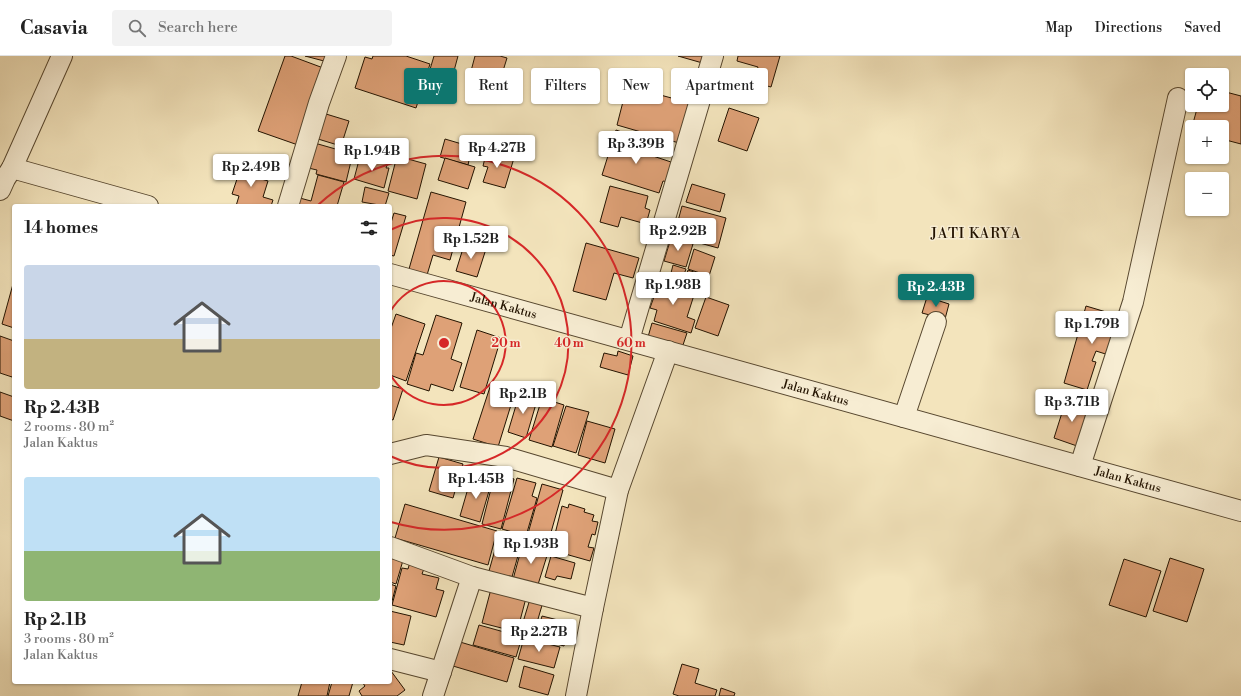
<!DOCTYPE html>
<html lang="en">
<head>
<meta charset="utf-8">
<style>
  body { margin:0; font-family:"Libre Bodoni",serif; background:#f2f2f2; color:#222; height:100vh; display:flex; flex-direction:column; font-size:15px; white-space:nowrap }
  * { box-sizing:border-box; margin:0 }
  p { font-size:13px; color:#767676 }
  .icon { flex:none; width:22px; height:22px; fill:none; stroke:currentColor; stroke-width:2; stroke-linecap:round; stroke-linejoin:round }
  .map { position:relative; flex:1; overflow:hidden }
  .side { position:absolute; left:12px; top:148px; width:380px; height:480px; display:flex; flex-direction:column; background:#fff; border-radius:4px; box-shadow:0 1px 3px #0004 }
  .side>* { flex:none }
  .hud { position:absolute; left:404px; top:12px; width:380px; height:36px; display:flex; gap:8px }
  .fabs { position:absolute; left:1185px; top:12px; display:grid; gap:8px }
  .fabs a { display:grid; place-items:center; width:44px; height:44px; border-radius:4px; background:#fff; box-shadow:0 1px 3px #0004; font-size:20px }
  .price { position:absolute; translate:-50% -34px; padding:0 9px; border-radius:4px; background:#fff; color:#222; font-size:13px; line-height:26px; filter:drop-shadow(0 1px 2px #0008) }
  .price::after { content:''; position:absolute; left:50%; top:24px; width:12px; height:9px; margin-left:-6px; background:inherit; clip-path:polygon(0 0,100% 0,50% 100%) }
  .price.active { background:#0f766e; color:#fff }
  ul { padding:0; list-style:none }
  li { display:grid; align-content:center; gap:8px; height:212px; padding:0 12px }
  li span { display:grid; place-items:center; height:124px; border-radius:4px; color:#555 }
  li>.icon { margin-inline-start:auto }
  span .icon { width:72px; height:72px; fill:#fffc; stroke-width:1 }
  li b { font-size:17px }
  h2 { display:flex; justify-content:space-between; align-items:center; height:48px; padding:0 12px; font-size:17px }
  .tag { padding:0 14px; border-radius:4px; background:#fff; box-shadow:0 1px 3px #0004; font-size:14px; line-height:36px }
  .tag.active { background:#0f766e; color:#fff }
  header { display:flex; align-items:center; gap:24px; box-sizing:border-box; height:56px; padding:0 20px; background:#fff; border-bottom:1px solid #e0e0e0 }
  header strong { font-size:19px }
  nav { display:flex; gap:22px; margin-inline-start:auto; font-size:14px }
  .search { width:280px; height:36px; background:#f2f2f2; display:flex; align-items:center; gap:10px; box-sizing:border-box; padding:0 14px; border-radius:4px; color:#767676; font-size:15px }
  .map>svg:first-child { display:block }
  .building { fill:#dea177; stroke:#231300 }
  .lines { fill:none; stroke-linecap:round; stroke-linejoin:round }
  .street-casing { stroke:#57472f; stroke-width:22 }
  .street { stroke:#f7edd3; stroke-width:20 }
  .ring { fill:none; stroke:#d62828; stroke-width:2 }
  .labels { text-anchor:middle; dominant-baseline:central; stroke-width:3; stroke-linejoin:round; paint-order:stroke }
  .street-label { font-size:12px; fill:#231300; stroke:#f7edd3 }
  .quarter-label { font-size:14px; letter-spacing:1px; fill:#231300; stroke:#f7edd3 }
  .centre { fill:#d62828; stroke:#f7edd3; stroke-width:2 }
  .ring-label { font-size:12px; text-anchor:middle; font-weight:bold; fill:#d62828; stroke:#f7edd3; stroke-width:3; stroke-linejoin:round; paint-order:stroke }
</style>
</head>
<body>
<header>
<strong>Casavia</strong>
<div class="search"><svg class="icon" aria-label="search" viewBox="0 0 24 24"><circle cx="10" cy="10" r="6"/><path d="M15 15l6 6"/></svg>Search here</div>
<nav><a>Map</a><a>Directions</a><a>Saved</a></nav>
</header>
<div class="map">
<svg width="1241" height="640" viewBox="0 0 1241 640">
  <rect width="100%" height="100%" fill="#f3e4bc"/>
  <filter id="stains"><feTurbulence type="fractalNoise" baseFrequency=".005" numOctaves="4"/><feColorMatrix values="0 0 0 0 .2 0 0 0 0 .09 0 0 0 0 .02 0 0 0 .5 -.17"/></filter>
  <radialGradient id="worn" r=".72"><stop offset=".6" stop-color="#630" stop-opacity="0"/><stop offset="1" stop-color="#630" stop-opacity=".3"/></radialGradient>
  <!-- building -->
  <g class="building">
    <polygon points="285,0 291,0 326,13 298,89 258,75"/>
    <polygon points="305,0 325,0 324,5"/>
    <polygon points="373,0 406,0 430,8 416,52 355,32 365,1 372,3"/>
    <polygon points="434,0 458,0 451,26 428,20"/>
    <polygon points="475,0 500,0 507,2 498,31 472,24 474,16 471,15"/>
    <polygon points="678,0 708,0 706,8"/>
    <polygon points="738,0 780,0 771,31 753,26 758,11 737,5"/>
    <polygon points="627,30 690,47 679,87 617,69"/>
    <polygon points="1222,35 1241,40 1241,88 1222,83 1222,71 1192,71 1198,49 1222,49"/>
    <polygon points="729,52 759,62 747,95 718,85"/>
    <polygon points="326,58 349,65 341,90 318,83"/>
    <polygon points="616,74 636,81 632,93 674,107 668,126 663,125 659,137 602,119"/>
    <polygon points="445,83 472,91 468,109 440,101"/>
    <polygon points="311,86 346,96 345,100 352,101 346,126 316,118 317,114 304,111"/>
    <polygon points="487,94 514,102 505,132 483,126 488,111 483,110"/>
    <polygon points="397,100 426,108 417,143 388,135"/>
    <polygon points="365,101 388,107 386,112 389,112 384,132 354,123 359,104 364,105"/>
    <polygon points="445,102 475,111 468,133 438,124"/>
    <polygon points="242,108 261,114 258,122 268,125 263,141 273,144 271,150 236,150 239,140 232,138"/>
    <polygon points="318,119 344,126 337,150 294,150 296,141 311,145"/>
    <polygon points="692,128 725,138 720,156 686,146"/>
    <polygon points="610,130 648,140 645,152 650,154 646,168 621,161 618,171 600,166"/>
    <polygon points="365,131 389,137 385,150 362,146"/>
    <polygon points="431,136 466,146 450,204 433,199 427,219 409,213"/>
    <polygon points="682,150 726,162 718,192 674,180"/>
    <polygon points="394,157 406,160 394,200 390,199 390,170"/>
    <polygon points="671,182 693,188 686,211 664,205"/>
    <polygon points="465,186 486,193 477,221 456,215"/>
    <polygon points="586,187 639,202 633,222 614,217 606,244 573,235"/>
    <polygon points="694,193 715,201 709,220 688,213"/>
    <polygon points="673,209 686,213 682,224 670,221"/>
    <polygon points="688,214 709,221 703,238 683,231"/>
    <polygon points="660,224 695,236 687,261 695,264 691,277 654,265 657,254 650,252"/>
    <polygon points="13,228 14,228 14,272 2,268"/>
    <polygon points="706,241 729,249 718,280 695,272"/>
    <polygon points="927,241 949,248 945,263 922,257"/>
    <polygon points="1086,250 1123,261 1112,300 1096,295 1092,305 1096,306 1087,334 1064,327"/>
    <polygon points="396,258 425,268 406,325 390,319 390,275"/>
    <polygon points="436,259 462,267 451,303 462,307 453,335 431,328 429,335 407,328 416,297 423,299"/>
    <polygon points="652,267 687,277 680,298 646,288"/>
    <polygon points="477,274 501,282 484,338 460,331"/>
    <polygon points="0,280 14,285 14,316 12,321 0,317"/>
    <polygon points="618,295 633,300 628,319 600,311 604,297 617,300"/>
    <polygon points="491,328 515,336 498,391 473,383"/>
    <polygon points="390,329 403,333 393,364 390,363"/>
    <polygon points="0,336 14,341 14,365 0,360"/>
    <polygon points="520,336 538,341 526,382 508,376"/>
    <polygon points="542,342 564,349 552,391 529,384"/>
    <polygon points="1066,344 1089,352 1077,390 1054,382"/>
    <polygon points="566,350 589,356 576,397 553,390"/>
    <polygon points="587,365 615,373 605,407 578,399"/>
    <polygon points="439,401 463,408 453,442 429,435"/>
    <polygon points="495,417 514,423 501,473 482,468"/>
    <polygon points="471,422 491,428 480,466 460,460"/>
    <polygon points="517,422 536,427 532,440 537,442 526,480 502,473"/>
    <polygon points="542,428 563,434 548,487 527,481"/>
    <polygon points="405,448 497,475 488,509 395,482"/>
    <polygon points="569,448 585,453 584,456 594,459 592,465 598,466 595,479 592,478 588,491 594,492 590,505 551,494 562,450 568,452"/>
    <polygon points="500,476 523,482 510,528 487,522"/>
    <polygon points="524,483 550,490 536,535 512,527"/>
    <polygon points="390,498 404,501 396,528 390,526"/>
    <polygon points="551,500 575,507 571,523 557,520 555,524 545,521"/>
    <polygon points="1170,502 1204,513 1187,566 1153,555"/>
    <polygon points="1124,503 1161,515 1146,561 1109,549"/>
    <polygon points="410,506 425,510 422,518 439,522 436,533 444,535 436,561 392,549 402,512 408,513"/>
    <polygon points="390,528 396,530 391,549 390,549"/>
    <polygon points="491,533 526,542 517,576 482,567"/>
    <polygon points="530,543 543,546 533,580 520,576"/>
    <polygon points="390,555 411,560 404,589 390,586"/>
    <polygon points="542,560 570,567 564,590 536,582"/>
    <polygon points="479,569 522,581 516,601 473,589"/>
    <polygon points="524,582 560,591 554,612 518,603"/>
    <polygon points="460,586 514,602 507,626 453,610"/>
    <polygon points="682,608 699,613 695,627 717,634 715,640 679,640 673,638"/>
    <polygon points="524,610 554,619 548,639 519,631"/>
    <polygon points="391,615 405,634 397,640 362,640 359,635 365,630 362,626 390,626 390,616"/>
    <polygon points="302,626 330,626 327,640 298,640"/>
    <polygon points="332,626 353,626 349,640 328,640"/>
    <polygon points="721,632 735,637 734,640 719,640"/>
  </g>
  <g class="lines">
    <!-- street casing -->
    <g class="street-casing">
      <g id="street">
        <polyline points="12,112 148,150"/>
        <polyline points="0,134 5,123 12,112 62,0"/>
        <polyline points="288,150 319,47 336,0"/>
        <path id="s1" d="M390,218L1241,455"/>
        <polyline points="629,284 713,0"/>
        <polyline points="904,361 936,266"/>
        <polyline points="390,398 426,389 506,401 618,434"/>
        <polyline points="1080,410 1133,246 1178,42"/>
        <polyline points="390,491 472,521 593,552"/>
        <polyline points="390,603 441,616"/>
        <polyline points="433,640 472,521"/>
        <polyline points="576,640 593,552 618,434 668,295"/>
      </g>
    </g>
    <!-- street -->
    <use href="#street" class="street"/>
  </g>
  <!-- distance rings -->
  <g class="ring">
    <path d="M390 256A62 62 0 1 1 390 318"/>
    <path d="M390 174A125 125 0 1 1 390 400"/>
    <path d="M318 149A187 187 0 1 1 391 466"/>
  </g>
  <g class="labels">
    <!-- street labels -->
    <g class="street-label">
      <text stroke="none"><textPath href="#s1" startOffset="118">Jalan Kaktus</textPath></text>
      <text stroke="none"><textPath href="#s1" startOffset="442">Jalan Kaktus</textPath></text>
      <text stroke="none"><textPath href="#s1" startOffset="766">Jalan Kaktus</textPath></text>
    </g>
    <!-- quarter labels -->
    <g class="quarter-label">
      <text x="976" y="178">JATI KARYA</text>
    </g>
  </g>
  <circle cx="444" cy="287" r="6" class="centre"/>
  <g class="ring-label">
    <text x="506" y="291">20 m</text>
    <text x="569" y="291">40 m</text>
    <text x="631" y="291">60 m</text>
  </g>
  <rect width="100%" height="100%" filter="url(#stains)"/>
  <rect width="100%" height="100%" fill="url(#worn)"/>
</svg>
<div class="fabs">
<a><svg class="icon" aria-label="locate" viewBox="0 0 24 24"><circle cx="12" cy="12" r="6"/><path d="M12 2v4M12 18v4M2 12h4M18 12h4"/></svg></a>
<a>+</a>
<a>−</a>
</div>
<b class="price" style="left:636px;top:109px">Rp 3.39B</b>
<b class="price" style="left:497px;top:113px">Rp 4.27B</b>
<b class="price" style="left:372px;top:116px">Rp 1.94B</b>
<b class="price" style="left:251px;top:132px">Rp 2.49B</b>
<b class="price" style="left:678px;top:196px">Rp 2.92B</b>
<b class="price" style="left:471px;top:204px">Rp 1.52B</b>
<b class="price" style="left:673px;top:250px">Rp 1.98B</b>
<b class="price active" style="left:936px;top:252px">Rp 2.43B</b>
<b class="price" style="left:1092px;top:289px">Rp 1.79B</b>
<b class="price" style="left:523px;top:359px">Rp 2.1B</b>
<b class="price" style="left:1072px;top:367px">Rp 3.71B</b>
<b class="price" style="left:476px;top:444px">Rp 1.45B</b>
<b class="price" style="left:531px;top:509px">Rp 1.93B</b>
<b class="price" style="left:539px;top:597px">Rp 2.27B</b>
<div class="hud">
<a class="tag active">Buy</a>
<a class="tag">Rent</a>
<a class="tag">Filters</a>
<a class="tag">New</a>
<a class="tag">Apartment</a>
</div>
<section class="side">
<h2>14 homes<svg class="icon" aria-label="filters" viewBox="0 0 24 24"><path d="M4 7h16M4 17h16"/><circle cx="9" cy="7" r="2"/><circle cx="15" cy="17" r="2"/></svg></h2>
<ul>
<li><span style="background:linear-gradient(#c9d6e8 60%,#c2b280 0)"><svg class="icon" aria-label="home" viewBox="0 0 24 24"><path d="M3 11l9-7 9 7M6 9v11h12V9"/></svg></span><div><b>Rp 2.43B</b><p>2 rooms · 80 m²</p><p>Jalan Kaktus</p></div></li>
<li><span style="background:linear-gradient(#bfe0f5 60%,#8fb573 0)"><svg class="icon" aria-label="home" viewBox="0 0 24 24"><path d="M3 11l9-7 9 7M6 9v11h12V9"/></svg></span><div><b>Rp 2.1B</b><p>3 rooms · 80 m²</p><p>Jalan Kaktus</p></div></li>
</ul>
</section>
</div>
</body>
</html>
